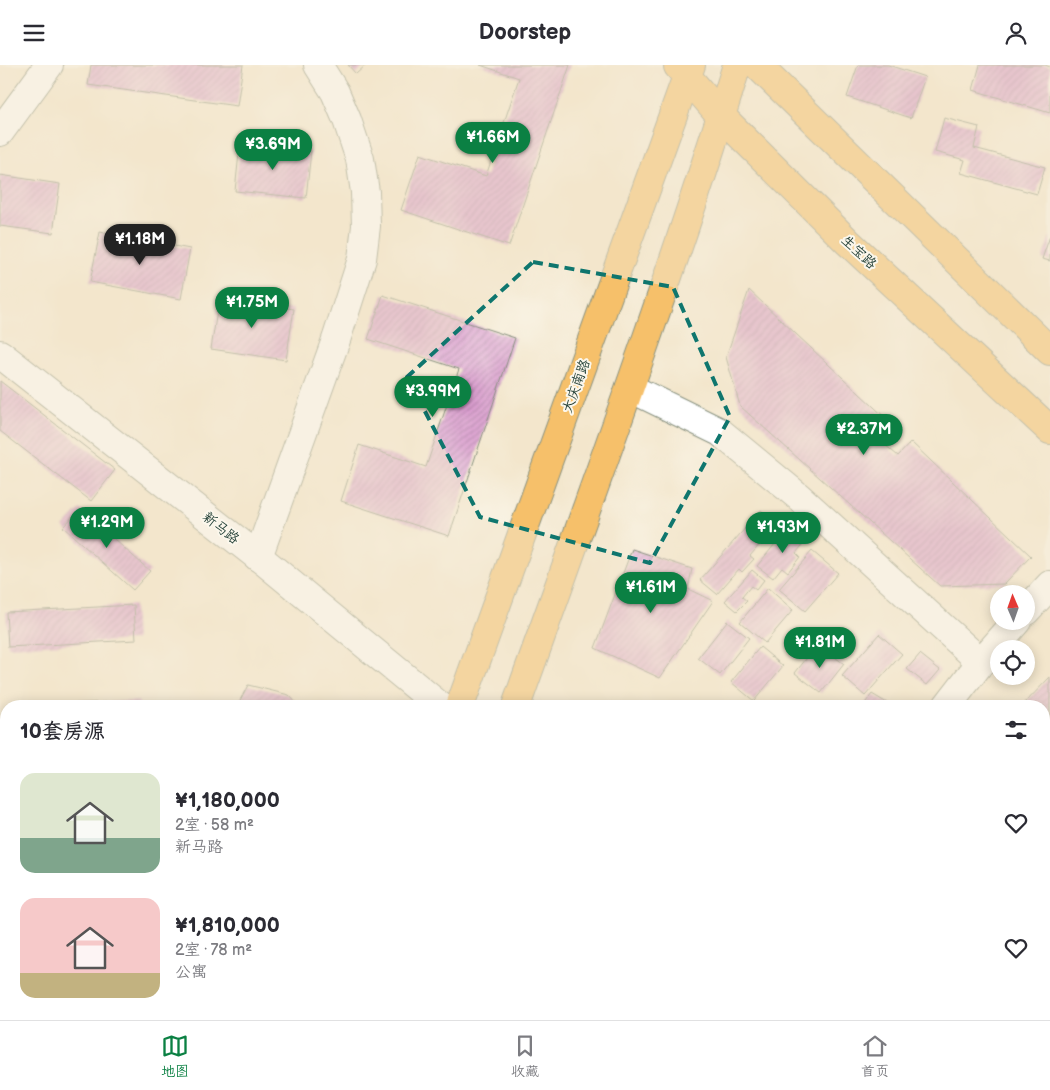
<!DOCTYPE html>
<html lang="zh">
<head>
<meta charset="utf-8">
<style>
  body { margin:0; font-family:"Balsamiq Sans","LXGW WenKai TC",sans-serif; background:#f2f2f3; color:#2b2b33; height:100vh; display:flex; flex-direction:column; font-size:19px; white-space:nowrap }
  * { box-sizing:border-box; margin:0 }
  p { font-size:16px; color:#7c7c81 }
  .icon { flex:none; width:28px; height:28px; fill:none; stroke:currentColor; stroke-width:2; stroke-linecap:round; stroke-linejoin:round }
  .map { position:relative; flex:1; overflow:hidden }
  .sheet { position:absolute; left:0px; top:635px; width:1050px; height:320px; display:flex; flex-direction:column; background:#fff; border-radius:20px 20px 0 0; box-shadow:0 2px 12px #0003 }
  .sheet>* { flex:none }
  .needle { width:32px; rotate:358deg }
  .fabs { position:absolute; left:990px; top:520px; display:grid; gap:10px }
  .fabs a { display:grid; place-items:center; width:45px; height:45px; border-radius:50%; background:#fff; box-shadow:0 2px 12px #0003; font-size:25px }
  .price { position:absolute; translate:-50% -42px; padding:0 11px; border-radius:18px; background:#0b8043; color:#fff; font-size:16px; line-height:32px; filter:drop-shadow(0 1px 2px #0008) }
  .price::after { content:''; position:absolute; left:50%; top:30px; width:15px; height:11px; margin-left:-8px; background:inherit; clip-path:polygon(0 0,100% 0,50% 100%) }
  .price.selected { background:#222; color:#fff }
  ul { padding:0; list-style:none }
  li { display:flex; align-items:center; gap:15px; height:125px; padding:0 20px }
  li span { display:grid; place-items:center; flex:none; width:140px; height:100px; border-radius:15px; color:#555 }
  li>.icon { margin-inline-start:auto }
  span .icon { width:60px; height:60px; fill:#fffc; stroke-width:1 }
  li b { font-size:21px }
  h2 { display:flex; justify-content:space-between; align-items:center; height:60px; padding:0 20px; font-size:21px }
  header { display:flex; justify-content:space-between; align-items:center; height:65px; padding:0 20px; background:#fff; font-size:22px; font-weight:600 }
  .tabs { display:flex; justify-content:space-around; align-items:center; height:70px; border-top:1px solid #e1e1e2; background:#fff; font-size:14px; color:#7c7c81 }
  .tabs a { display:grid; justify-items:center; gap:2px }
  .tabs .selected { color:#0b8043 }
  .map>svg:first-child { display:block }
  .building { fill:url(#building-hatch) }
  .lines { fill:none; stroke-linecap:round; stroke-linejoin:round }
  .minor-casing { stroke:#899280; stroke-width:30 }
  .major-casing { stroke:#899280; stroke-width:30 }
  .minor { stroke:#fff; stroke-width:28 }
  .major { stroke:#f6c06b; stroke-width:28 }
  .marked { fill:none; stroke:#0f766e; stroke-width:4; stroke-dasharray:10 6; stroke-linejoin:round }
  .labels { text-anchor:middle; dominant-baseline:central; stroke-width:4; stroke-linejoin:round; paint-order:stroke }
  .street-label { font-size:14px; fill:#1f3d34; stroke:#fbf7ec }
</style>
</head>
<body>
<header><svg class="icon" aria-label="menu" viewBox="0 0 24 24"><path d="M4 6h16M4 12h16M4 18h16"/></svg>Doorstep<svg class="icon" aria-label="person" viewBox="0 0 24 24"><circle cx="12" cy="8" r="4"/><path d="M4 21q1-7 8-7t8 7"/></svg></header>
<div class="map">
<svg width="1050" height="955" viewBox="0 0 1050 955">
  <defs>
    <pattern id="building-hatch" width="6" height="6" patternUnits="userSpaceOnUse" patternTransform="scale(1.25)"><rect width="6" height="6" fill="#da9ecf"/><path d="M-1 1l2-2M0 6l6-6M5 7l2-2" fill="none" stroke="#b082a9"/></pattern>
  </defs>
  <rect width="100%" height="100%" fill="#fbf7ec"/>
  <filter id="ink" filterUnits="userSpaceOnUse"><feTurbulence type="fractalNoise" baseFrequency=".02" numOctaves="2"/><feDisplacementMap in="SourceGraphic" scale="10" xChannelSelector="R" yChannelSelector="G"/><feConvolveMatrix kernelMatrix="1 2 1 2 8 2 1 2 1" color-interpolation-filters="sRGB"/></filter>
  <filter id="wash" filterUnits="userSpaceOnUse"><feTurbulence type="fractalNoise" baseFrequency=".0096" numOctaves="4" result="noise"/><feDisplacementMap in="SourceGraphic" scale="20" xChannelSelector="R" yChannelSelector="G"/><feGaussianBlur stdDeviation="1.12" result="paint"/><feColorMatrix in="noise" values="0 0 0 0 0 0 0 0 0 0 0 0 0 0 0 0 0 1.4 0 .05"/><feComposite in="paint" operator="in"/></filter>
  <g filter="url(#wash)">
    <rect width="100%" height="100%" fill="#f3e6cc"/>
    <g id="blocks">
      <!-- building -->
      <g class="building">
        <polygon points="91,0 243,0 237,41 88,20"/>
        <polygon points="348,0 366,0 356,9"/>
        <polygon points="480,0 570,0 509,181 401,145 420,89 486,111 519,13"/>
        <polygon points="858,0 888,0 925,12 911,53 847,32"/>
        <polygon points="980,0 1045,0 1050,2 1050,48 973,25"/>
        <polygon points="944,53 979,62 974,83 1045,102 1037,129 961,108 965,95 935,87"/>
        <polygon points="240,79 311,86 306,133 235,126"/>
        <polygon points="0,110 60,119 53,168 0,161"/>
        <polygon points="100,167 190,184 181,234 90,217"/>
        <polygon points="1050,171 1050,196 1042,194"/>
        <polygon points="749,225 890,357 876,372 898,391 911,377 1031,491 1004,519 940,521 740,341 726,292"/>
        <polygon points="383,230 515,273 449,471 341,436 359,380 426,402 459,304 368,274"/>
        <polygon points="219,233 294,244 286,295 211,284"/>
        <polygon points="0,316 115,405 91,436 0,366"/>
        <polygon points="80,444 150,506 133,525 63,462"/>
        <polygon points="761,445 777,459 750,491 754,494 742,507 739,504 717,529 700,515"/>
        <polygon points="789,462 806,476 796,488 800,492 788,507 782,502 773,513 757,501"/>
        <polygon points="632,484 692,504 688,524 713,536 660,613 595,583"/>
        <polygon points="812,486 838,508 805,546 779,524"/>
        <polygon points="752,505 764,515 756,525 751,521 742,532 747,536 737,546 725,536"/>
        <polygon points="768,523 793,545 765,578 740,557"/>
        <polygon points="134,540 136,575 8,582 6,547"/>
        <polygon points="727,556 749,573 720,610 698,593"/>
        <polygon points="879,569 902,589 865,631 842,611"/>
        <polygon points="818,579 844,599 821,628 795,608"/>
        <polygon points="760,582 783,601 754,636 731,617"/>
        <polygon points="920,589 940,605 927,620 907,604"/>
        <polygon points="1050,612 1050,763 1044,765 1044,641 1022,641"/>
        <polygon points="248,620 289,630 299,641 237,641"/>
        <polygon points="872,629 892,641 863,641"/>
        <polygon points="139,636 139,641 59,641 59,639"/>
        <polygon points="84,949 100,949 130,954 130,955 82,955"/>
        <polygon points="230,949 327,949 326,955 229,955"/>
        <polygon points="526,949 550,949 545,955 533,955"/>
        <polygon points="578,949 600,949 607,955 584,955"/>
        <polygon points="604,949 631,949 635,953 632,955 610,955"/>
        <polygon points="649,949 675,949 668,955 650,955 646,952"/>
        <polygon points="799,949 870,949 877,955 806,955"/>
        <polygon points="901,949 939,949 933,955 908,955"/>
      </g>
    </g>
  </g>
  <g filter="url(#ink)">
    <use href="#blocks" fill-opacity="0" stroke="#899280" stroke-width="1"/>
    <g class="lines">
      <!-- minor casing -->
      <g class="minor-casing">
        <g id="minor">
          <polyline points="0,67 49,0"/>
          <polyline points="0,289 266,498 440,641"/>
          <polyline points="630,323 720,367 799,432 981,597 947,641"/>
          <polyline points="258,492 337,272 362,194 366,161 365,127 360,94 347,55 335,27 318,0"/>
          <polyline points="1026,546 1050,520"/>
          <polyline points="981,597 1017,556"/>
          <polyline points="1044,848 1050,855"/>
          <polyline points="1044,885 1050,875"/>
          <polyline points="751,949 757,955"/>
          <polyline points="1002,955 1006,949"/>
        </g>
      </g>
      <!-- major casing -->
      <g class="major-casing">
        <g id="major">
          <polyline points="757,0 1050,286"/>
          <polyline points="678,1 721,51 848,177 1050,365"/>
          <polyline points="460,641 691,0"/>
          <path d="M516,641C592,428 670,216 737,0"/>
          <polyline points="397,955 398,949"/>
          <polyline points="440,955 441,949"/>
        </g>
      </g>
      <!-- minor -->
      <use href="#minor" class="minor"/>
      <!-- major -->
      <use href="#major" class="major"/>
    </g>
  </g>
  <!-- marked area -->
  <path d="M0 0H1050V955H0ZM533,197L673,222L730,352L650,498L480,452L407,312Z" fill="#f3e6cc" fill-opacity=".55" fill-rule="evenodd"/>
  <path class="marked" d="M533,197L673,222L730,352L650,498L480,452L407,312Z"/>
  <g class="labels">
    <!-- street labels -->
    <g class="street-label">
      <text transform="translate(859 187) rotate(43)">生宝路</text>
      <text transform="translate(576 321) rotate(-70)">大庆南路</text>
      <text transform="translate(221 463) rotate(38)">新马路</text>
    </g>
  </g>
</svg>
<div class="fabs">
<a><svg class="needle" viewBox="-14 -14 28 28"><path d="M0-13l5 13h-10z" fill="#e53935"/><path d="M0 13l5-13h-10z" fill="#7c7c81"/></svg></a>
<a><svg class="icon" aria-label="locate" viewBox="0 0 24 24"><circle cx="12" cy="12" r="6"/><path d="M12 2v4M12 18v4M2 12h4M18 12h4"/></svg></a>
</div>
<b class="price" style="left:493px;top:99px">¥1.66M</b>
<b class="price" style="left:273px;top:106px">¥3.69M</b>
<b class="price selected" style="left:140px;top:201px">¥1.18M</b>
<b class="price" style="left:252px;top:264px">¥1.75M</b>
<b class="price" style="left:433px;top:353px">¥3.99M</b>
<b class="price" style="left:864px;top:391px">¥2.37M</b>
<b class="price" style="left:107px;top:484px">¥1.29M</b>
<b class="price" style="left:783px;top:489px">¥1.93M</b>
<b class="price" style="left:651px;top:549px">¥1.61M</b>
<b class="price" style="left:820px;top:604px">¥1.81M</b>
<section class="sheet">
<h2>10套房源<svg class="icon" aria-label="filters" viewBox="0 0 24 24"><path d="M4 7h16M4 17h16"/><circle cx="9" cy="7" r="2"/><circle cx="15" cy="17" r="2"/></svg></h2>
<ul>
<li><span style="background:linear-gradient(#dfe7d0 65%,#7fa58c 0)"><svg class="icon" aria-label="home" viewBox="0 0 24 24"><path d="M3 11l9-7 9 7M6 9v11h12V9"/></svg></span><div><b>¥1,180,000</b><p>2室 · 58 m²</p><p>新马路</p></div><svg class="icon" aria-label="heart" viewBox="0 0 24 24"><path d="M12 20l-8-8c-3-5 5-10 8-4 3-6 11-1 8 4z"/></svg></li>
<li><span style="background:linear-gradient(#f6c9c9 75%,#c2b280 0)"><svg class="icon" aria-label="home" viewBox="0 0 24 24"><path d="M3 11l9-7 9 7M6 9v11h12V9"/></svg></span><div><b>¥1,810,000</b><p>2室 · 78 m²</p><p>公寓</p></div><svg class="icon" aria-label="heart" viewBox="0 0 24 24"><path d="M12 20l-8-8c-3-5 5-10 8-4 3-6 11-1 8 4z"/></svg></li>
</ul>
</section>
</div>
<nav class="tabs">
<a class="selected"><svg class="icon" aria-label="map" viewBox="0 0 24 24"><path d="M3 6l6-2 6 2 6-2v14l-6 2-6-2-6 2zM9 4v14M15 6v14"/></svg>地图</a>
<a><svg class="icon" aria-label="saved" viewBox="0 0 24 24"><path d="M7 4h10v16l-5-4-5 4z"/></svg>收藏</a>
<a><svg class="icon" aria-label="home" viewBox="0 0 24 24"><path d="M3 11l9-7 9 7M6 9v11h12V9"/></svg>首页</a>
</nav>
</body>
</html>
